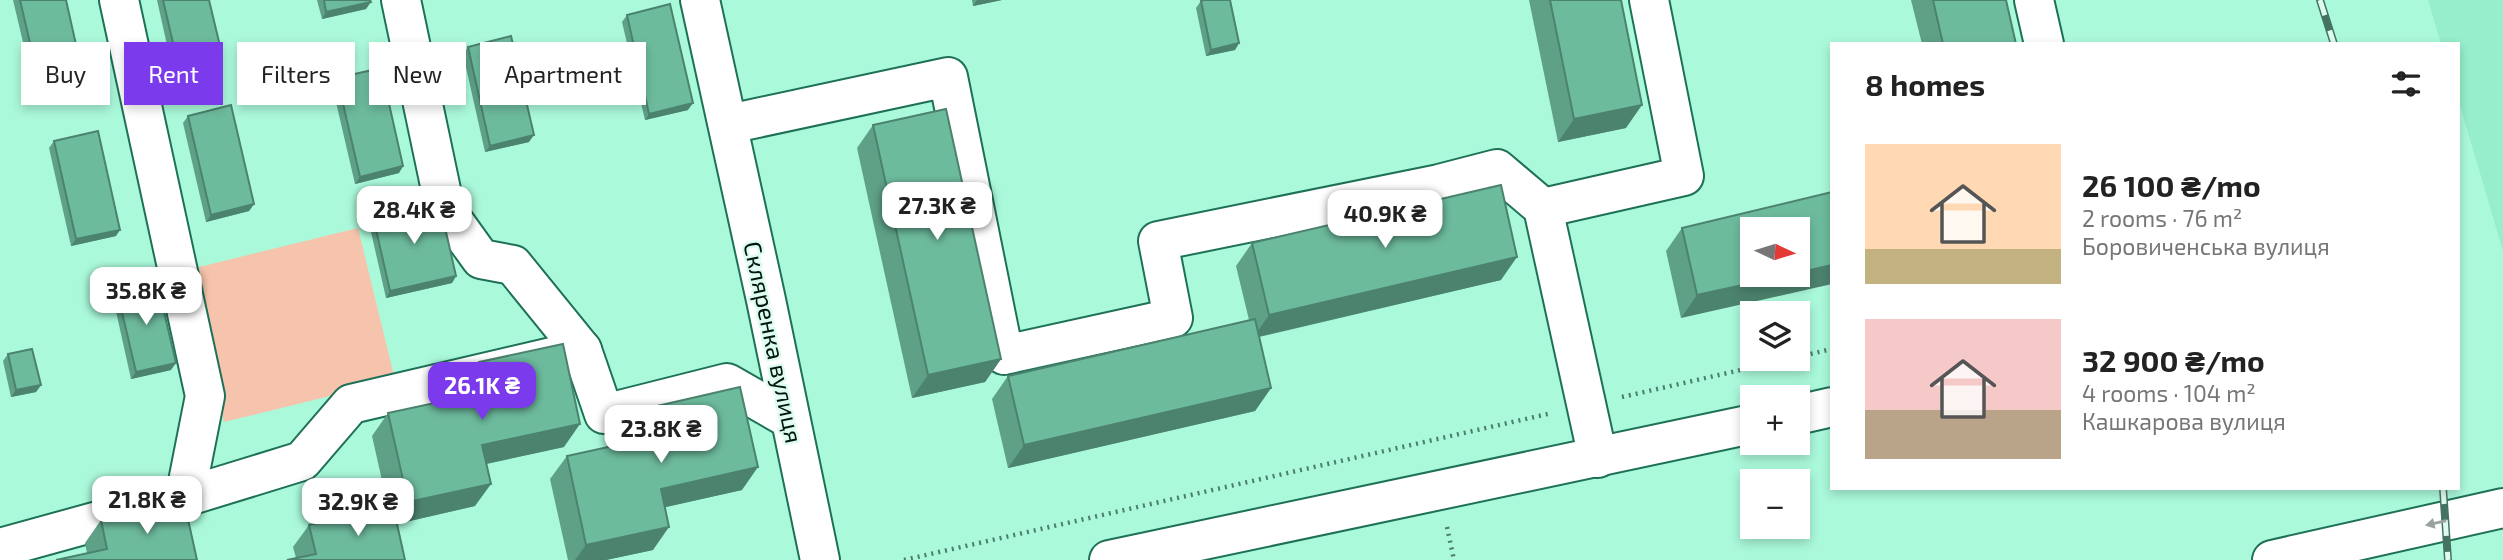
<!DOCTYPE html>
<html lang="en">
<head>
<meta charset="utf-8">
<style>
  body { margin:0; font-family:"Exo 2",sans-serif; background:#f2f2f2; color:#222; height:100vh; display:flex; flex-direction:column; font-size:26px; white-space:nowrap }
  * { box-sizing:border-box; margin:0 }
  p { font-size:23px; color:#767676 }
  .icon { flex:none; width:38px; height:38px; fill:none; stroke:currentColor; stroke-width:2; stroke-linecap:round; stroke-linejoin:round }
  .map { position:relative; flex:1; overflow:hidden }
  .drawer { position:absolute; left:1830px; top:42px; width:630px; height:448px; display:flex; flex-direction:column; background:#fff; border-radius:0px; box-shadow:0 4px 10px #0003 }
  .drawer>* { flex:none }
  .banner { position:absolute; left:21px; top:42px; width:665px; height:63px; display:flex; gap:14px }
  .needle { width:46px; rotate:94deg }
  .tools { position:absolute; left:1740px; top:217px; display:grid; gap:14px }
  .tools a { display:grid; place-items:center; width:70px; height:70px; border-radius:0px; background:#fff; box-shadow:0 4px 10px #0003; font-size:35px }
  .price { position:absolute; translate:-50% -60px; padding:0 16px; border-radius:14px; background:#fff; color:#222; font-size:23px; line-height:46px; filter:drop-shadow(0 2px 4px #0008) }
  .price::after { content:''; position:absolute; left:50%; top:42px; width:21px; height:16px; margin-left:-10px; background:inherit; clip-path:polygon(0 0,100% 0,50% 100%) }
  .price.selected { background:#7c3aed; color:#fff }
  ul { padding:0; list-style:none }
  li { display:flex; align-items:center; gap:21px; height:175px; padding:0 35px }
  li span { display:grid; place-items:center; flex:none; width:196px; height:140px; border-radius:0px; color:#555 }
  li>.icon { margin-inline-start:auto }
  span .icon { width:84px; height:84px; fill:#fffc; stroke-width:1 }
  li b { font-size:30px }
  h2 { display:flex; justify-content:space-between; align-items:center; height:84px; padding:0 35px; font-size:30px }
  .tag { padding:0 24px; border-radius:0px; background:#fff; box-shadow:0 4px 10px #0003; font-size:24px; line-height:63px }
  .tag.selected { background:#7c3aed; color:#fff }
  .map>svg:first-child { display:block }
  .built { fill:#96eecb }
  .green { fill:#f6c4ac }
  .lines { fill:none; stroke-linecap:round; stroke-linejoin:round }
  .minor-casing { stroke:#1e7157; stroke-width:42 }
  .major-casing { stroke:#1e7157; stroke-width:42 }
  .path { stroke:#4d7d6b; stroke-width:4.5; stroke-dasharray:2 5; stroke-linecap:butt }
  .minor { stroke:#fff; stroke-width:38 }
  .major { stroke:#fff; stroke-width:38 }
  .rail-casing { stroke:#457361; stroke-width:8 }
  .rail { stroke:#ddfbee; stroke-width:5; stroke-dasharray:16; stroke-linecap:butt }
  .wall { fill:#5ea187 }
  .shaded-wall { fill:#4c836e }
  .building { fill:#6dbb9d; stroke:#4c836e; stroke-width:2 }
  .oneway { fill:#99a29f }
  .labels { text-anchor:middle; dominant-baseline:central; stroke-width:5; stroke-linejoin:round; paint-order:stroke }
  .street-label { font-size:24px; fill:#00160e; stroke:#ddfbee }
</style>
</head>
<body>
<div class="map">
<svg width="2503" height="560" viewBox="0 0 2503 560">
  <rect width="100%" height="100%" fill="#aaf9da"/>
  <!-- built -->
  <polygon class="built" points="2428,0 2503,0 2503,251 2459,102 2459,44 2441,44"/>
  <!-- green -->
  <polygon class="green" points="358,228 395,380 224,422 187,270"/>
  <g class="lines">
    <!-- minor casing -->
    <g class="minor-casing">
      <g id="minor">
        <polyline points="119,0 205,396 185,497"/>
        <polyline points="401,0 445,209 481,259 513,265 582,350"/>
        <polyline points="700,0 766,300 820,560"/>
        <polyline points="2034,0 2044,44"/>
        <polyline points="729,124 948,77 1004,355 1173,318 1158,241 1439,184 1497,169 1543,208 1598,458"/>
        <polyline points="1543,208 1684,176 1649,0"/>
        <polyline points="1797,415 1832,407"/>
        <polyline points="0,548 185,497 302,461 351,404 582,350 604,414 727,383 790,419"/>
        <polyline points="1109,560 1752,424"/>
      </g>
    </g>
    <!-- major casing -->
    <g class="major-casing">
      <polyline id="major" points="2272,560 2503,508"/>
    </g>
    <!-- path -->
    <g class="path">
      <polyline points="1797,357 1832,349"/>
      <polyline points="1622,397 1789,359"/>
      <polyline points="1447,527 1454,560"/>
      <polyline points="904,560 1552,413"/>
    </g>
    <!-- minor -->
    <use href="#minor" class="minor"/>
    <!-- major -->
    <use href="#major" class="major"/>
    <!-- rail casing -->
    <g class="rail-casing">
      <g id="rail">
        <polyline points="2320,0 2334,44"/>
        <polyline points="2443,488 2448,560"/>
      </g>
    </g>
    <!-- rail -->
    <use href="#rail" class="rail"/>
  </g>
  <!-- wall -->
  <g class="wall">
    <polygon points="13,0 66,0 83,76 79,83 35,93"/>
    <polygon points="157,0 209,0 220,46 215,53 171,63"/>
    <polygon points="317,0 370,0 366,9 322,19"/>
    <polygon points="972,0 1002,0 973,6"/>
    <polygon points="1529,0 1621,0 1626,128 1558,142"/>
    <polygon points="1911,0 2006,0 2016,44 1922,44"/>
    <polygon points="1201,1 1239,43 1235,50 1206,56 1196,8"/>
    <polygon points="627,15 688,110 645,120 622,22"/>
    <polygon points="468,47 529,142 485,152 463,54"/>
    <polygon points="337,78 403,166 399,173 355,184 332,85"/>
    <polygon points="188,116 254,204 249,211 206,222 183,123"/>
    <polygon points="873,125 1001,359 985,382 912,398 857,148"/>
    <polygon points="54,141 116,236 71,246 49,148"/>
    <polygon points="1832,192 1681,318 1666,251 1682,228"/>
    <polygon points="373,216 456,276 452,283 386,298 369,223"/>
    <polygon points="1252,243 1501,280 1259,337 1271,388 1255,411 1008,468 992,399 1008,376 1249,320 1236,266"/>
    <polygon points="117,291 171,370 131,379 113,298"/>
    <polygon points="8,354 41,385 36,392 11,397 3,361"/>
    <polygon points="479,362 564,447 487,464 475,506 397,524 405,560 296,558 293,547 309,525 388,507 372,436 388,413 466,396 463,385"/>
    <polygon points="657,406 742,490 665,507 653,550 606,560 568,560 550,479 567,456 643,439 641,429"/>
    <polygon points="101,520 197,560 87,553 85,543"/>
  </g>
  <!-- shaded-wall -->
  <g class="shaded-wall">
    <polygon points="977,0 1002,0 973,6"/>
    <polygon points="371,2 366,9 322,19 326,12"/>
    <polygon points="1239,43 1235,50 1206,56 1211,50"/>
    <polygon points="220,46 215,53 171,63 176,56"/>
    <polygon points="83,76 79,83 35,93 40,86"/>
    <polygon points="693,103 688,110 645,120 649,114"/>
    <polygon points="1642,105 1626,128 1558,142 1574,119"/>
    <polygon points="534,135 529,142 485,152 490,146"/>
    <polygon points="403,166 399,173 355,184 360,177"/>
    <polygon points="254,204 249,211 206,222 211,215"/>
    <polygon points="120,230 116,236 71,246 76,239"/>
    <polygon points="1517,257 1501,280 1253,338 1269,315"/>
    <polygon points="1832,265 1832,284 1681,318 1697,295 1788,275 1797,275 1797,273"/>
    <polygon points="456,276 452,283 386,298 390,291"/>
    <polygon points="1001,359 985,382 912,398 928,375"/>
    <polygon points="176,363 171,370 131,379 136,372"/>
    <polygon points="41,385 36,392 11,397 16,390"/>
    <polygon points="1271,388 1255,411 1008,468 1024,445"/>
    <polygon points="580,424 564,447 466,468 482,445"/>
    <polygon points="758,467 742,490 644,512 661,489"/>
    <polygon points="491,484 475,506 392,525 408,502"/>
    <polygon points="669,527 653,550 606,560 575,560 586,545"/>
  </g>
  <!-- building -->
  <g class="building">
    <polygon points="20,0 66,0 83,76 40,86"/>
    <polygon points="163,0 209,0 220,46 176,56"/>
    <polygon points="324,0 370,0 371,2 326,12"/>
    <polygon points="1204,0 1230,0 1239,43 1211,50 1201,1"/>
    <polygon points="1550,0 1621,0 1642,105 1574,119"/>
    <polygon points="1933,0 2006,0 2016,44 1943,44"/>
    <polygon points="670,4 693,103 649,114 627,15"/>
    <polygon points="511,36 534,135 490,146 468,47"/>
    <polygon points="381,68 403,166 360,177 337,78"/>
    <polygon points="231,105 254,204 211,215 188,116"/>
    <polygon points="946,109 1001,359 928,375 873,125"/>
    <polygon points="98,131 120,230 76,239 54,141"/>
    <polygon points="1501,185 1517,257 1269,315 1252,243"/>
    <polygon points="1832,192 1832,265 1797,273 1797,229 1752,229 1752,275 1788,275 1697,295 1682,228"/>
    <polygon points="439,201 456,276 390,291 373,216"/>
    <polygon points="157,282 176,363 136,372 117,291"/>
    <polygon points="1255,319 1271,388 1024,445 1008,376"/>
    <polygon points="563,344 580,424 482,445 491,484 408,502 388,413 486,392 479,362"/>
    <polygon points="32,349 41,385 16,390 8,354"/>
    <polygon points="740,387 758,467 661,489 669,527 586,545 567,456 663,435 657,406"/>
    <polygon points="184,501 197,560 56,560 107,549 101,520"/>
    <polygon points="393,506 405,560 287,560 316,554 309,525"/>
  </g>
  <!-- one-way arrows -->
  <defs><path id="oneway-solid" d="M-6-.8H1V-3.2L6.5 0L1 3.2V.8H-6Z" transform="scale(1.75)"/></defs>
  <use class="oneway" href="#oneway-solid" transform="translate(2436 523) rotate(167)"/>
  <g class="labels">
    <!-- street labels -->
    <g class="street-label">
      <text transform="translate(774 342) rotate(78)">Скляренка вулиця</text>
    </g>
  </g>
</svg>
<div class="tools">
<a><svg class="needle" viewBox="-14 -14 28 28"><path d="M0-13l5 13h-10z" fill="#e53935"/><path d="M0 13l5-13h-10z" fill="#767676"/></svg></a>
<a><svg class="icon" aria-label="layers" viewBox="0 0 24 24"><path d="M12 4l9 5-9 5-9-5zM3 14l9 5 9-5"/></svg></a>
<a>+</a>
<a>−</a>
</div>
<b class="price" style="left:937px;top:242px">27.3K ₴</b>
<b class="price" style="left:414px;top:246px">28.4K ₴</b>
<b class="price" style="left:1385px;top:250px">40.9K ₴</b>
<b class="price" style="left:146px;top:327px">35.8K ₴</b>
<b class="price selected" style="left:482px;top:422px">26.1K ₴</b>
<b class="price" style="left:661px;top:465px">23.8K ₴</b>
<b class="price" style="left:147px;top:536px">21.8K ₴</b>
<b class="price" style="left:358px;top:538px">32.9K ₴</b>
<div class="banner">
<a class="tag">Buy</a>
<a class="tag selected">Rent</a>
<a class="tag">Filters</a>
<a class="tag">New</a>
<a class="tag">Apartment</a>
</div>
<section class="drawer">
<h2>8 homes<svg class="icon" aria-label="filters" viewBox="0 0 24 24"><path d="M4 7h16M4 17h16"/><circle cx="9" cy="7" r="2"/><circle cx="15" cy="17" r="2"/></svg></h2>
<ul>
<li><span style="background:linear-gradient(#ffd9b3 75%,#c2b280 0)"><svg class="icon" aria-label="home" viewBox="0 0 24 24"><path d="M3 11l9-7 9 7M6 9v11h12V9"/></svg></span><div><b>26 100 ₴/mo</b><p>2 rooms · 76 m²</p><p>Боровиченська вулиця</p></div></li>
<li><span style="background:linear-gradient(#f6c9c9 65%,#b9a48a 0)"><svg class="icon" aria-label="home" viewBox="0 0 24 24"><path d="M3 11l9-7 9 7M6 9v11h12V9"/></svg></span><div><b>32 900 ₴/mo</b><p>4 rooms · 104 m²</p><p>Кашкарова вулиця</p></div></li>
</ul>
</section>
</div>
</body>
</html>
